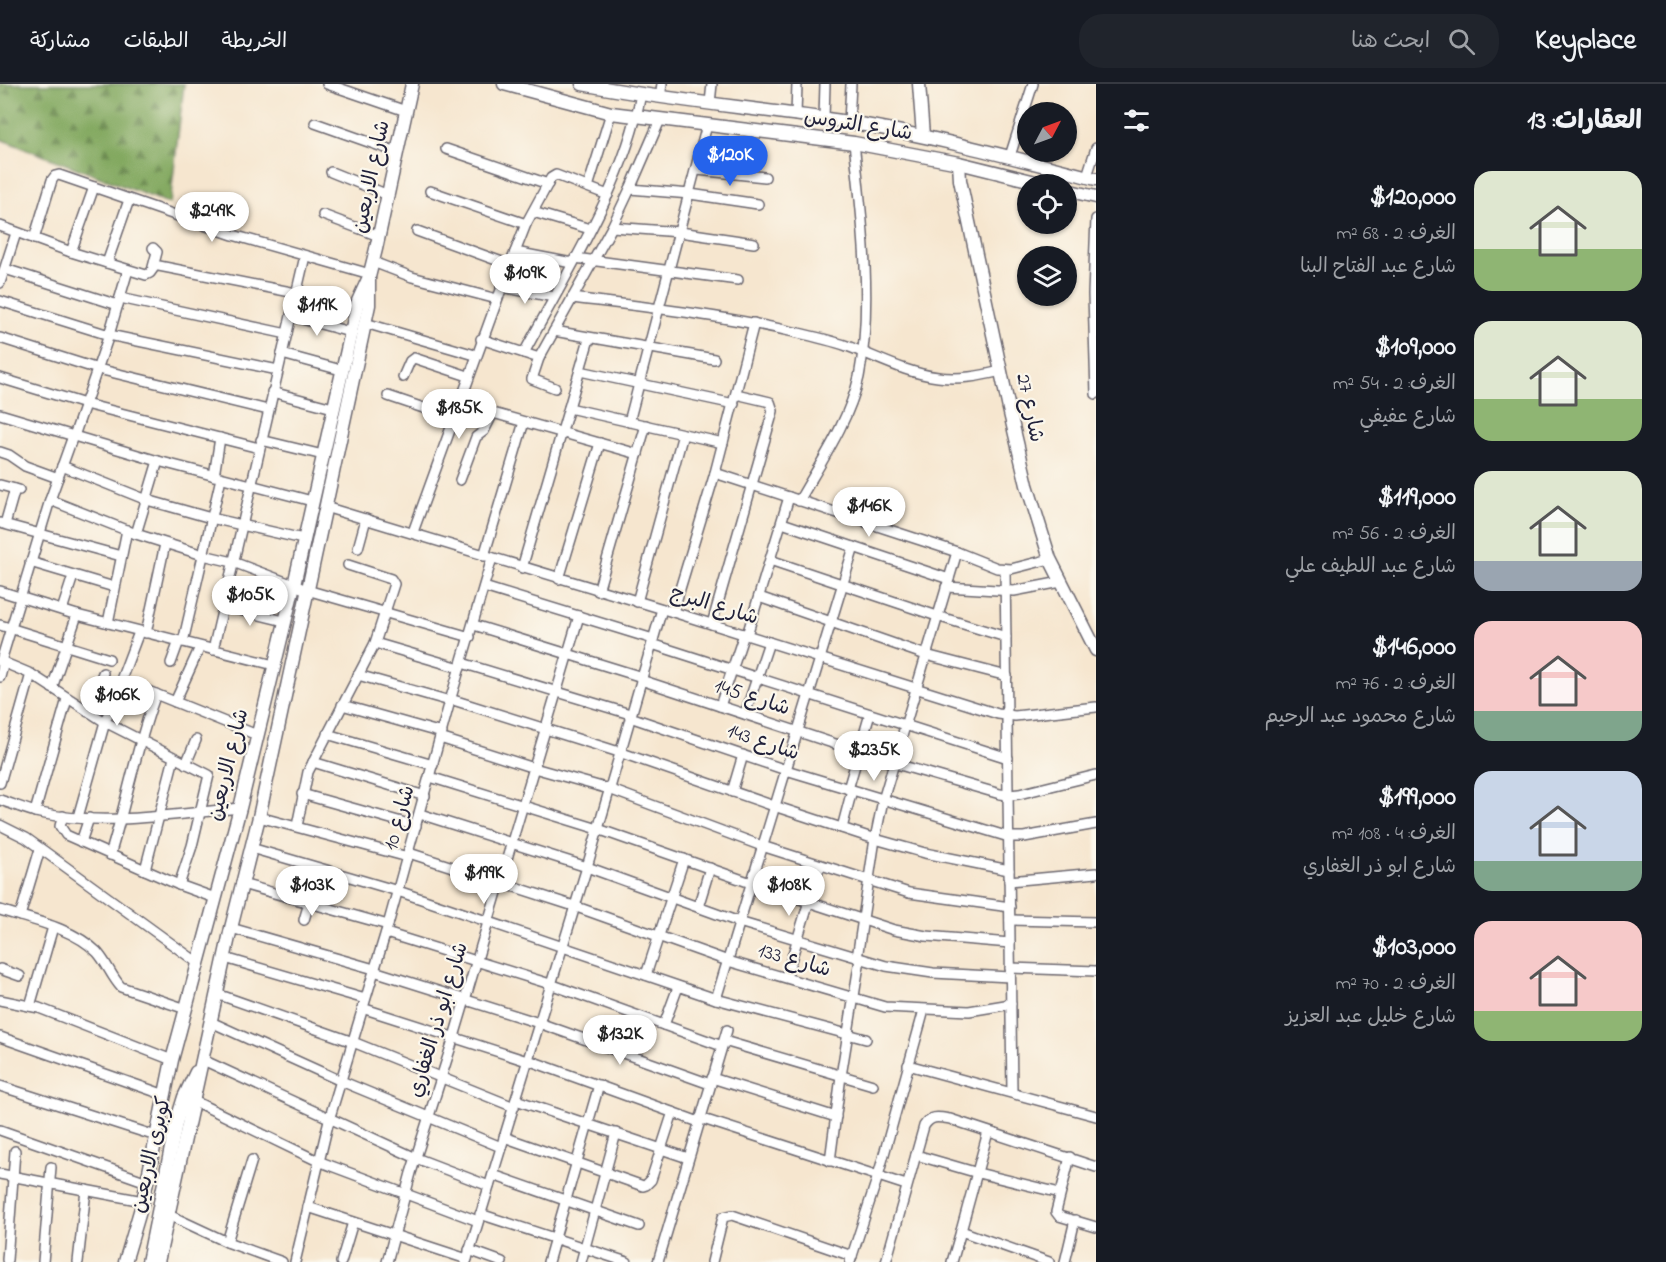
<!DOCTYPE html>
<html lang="ar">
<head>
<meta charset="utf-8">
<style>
  body { margin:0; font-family:"Indie Flower","Playpen Sans Arabic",sans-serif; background:#20242c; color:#f1f3f6; direction:rtl; height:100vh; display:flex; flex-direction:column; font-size:22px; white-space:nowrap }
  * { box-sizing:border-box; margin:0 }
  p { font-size:20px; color:#9ea1a6 }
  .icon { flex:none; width:33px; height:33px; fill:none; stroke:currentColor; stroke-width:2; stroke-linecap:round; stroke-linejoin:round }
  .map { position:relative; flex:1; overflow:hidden; direction:ltr }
  .drawer { display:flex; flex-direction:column; background:#171b24; width:570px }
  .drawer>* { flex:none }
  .needle { width:39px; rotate:49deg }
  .tools { position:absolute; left:1017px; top:18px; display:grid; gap:12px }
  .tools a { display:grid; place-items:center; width:60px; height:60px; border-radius:50%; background:#171b24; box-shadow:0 2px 4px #0004; font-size:30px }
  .price { position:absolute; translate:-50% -51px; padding:0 14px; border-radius:21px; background:#fff; color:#222; font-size:20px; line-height:39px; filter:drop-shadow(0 2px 3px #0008) }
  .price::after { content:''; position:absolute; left:50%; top:36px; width:18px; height:14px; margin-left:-9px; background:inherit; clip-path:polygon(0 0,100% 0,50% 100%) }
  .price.active { background:#2563eb; color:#fff }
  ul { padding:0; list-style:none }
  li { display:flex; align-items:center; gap:18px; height:150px; padding:0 24px }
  li span { display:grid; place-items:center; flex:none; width:168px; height:120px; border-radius:18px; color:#555 }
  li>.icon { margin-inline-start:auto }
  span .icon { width:72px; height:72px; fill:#fffc; stroke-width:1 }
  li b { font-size:26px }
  h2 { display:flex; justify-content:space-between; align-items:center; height:72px; padding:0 24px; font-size:26px }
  header { display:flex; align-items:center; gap:36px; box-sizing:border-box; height:84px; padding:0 30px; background:#171b24; border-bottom:2px solid #363941 }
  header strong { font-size:28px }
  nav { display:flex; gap:33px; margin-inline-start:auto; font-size:21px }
  .search { width:420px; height:54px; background:#20242c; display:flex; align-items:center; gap:15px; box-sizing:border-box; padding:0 21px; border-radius:24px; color:#9ea1a6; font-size:22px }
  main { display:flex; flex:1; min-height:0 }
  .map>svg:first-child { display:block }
  .forest { fill:url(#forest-firs); stroke:#52664e; stroke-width:1.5 }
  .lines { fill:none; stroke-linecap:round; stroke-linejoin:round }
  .minor-casing { stroke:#6c676f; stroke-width:12 }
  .tertiary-casing { stroke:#6c676f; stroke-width:15 }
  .minor { stroke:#fff; stroke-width:9 }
  .tertiary { stroke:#fff; stroke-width:12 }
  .labels { text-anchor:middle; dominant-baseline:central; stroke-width:4.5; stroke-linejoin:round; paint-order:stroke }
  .street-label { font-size:21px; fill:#22223b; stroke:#fbf7ec }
</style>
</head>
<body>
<header>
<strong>Keyplace</strong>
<div class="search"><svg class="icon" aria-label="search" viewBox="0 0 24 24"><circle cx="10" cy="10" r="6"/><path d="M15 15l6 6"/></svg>ابحث هنا</div>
<nav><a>الخريطة</a><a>الطبقات</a><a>مشاركة</a></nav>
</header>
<main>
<section class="drawer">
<h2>العقارات: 13<svg class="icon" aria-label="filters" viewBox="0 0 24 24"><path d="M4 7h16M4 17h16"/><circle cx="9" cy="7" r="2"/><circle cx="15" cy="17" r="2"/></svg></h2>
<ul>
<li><span style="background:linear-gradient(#dfe7d0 65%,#8fb573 0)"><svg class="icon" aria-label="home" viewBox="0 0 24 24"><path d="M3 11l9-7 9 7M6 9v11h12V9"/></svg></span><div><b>$120,000</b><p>الغرف: 2 · 68 m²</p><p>شارع عبد الفتاح البنا</p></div></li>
<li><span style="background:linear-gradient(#dfe7d0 65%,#8fb573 0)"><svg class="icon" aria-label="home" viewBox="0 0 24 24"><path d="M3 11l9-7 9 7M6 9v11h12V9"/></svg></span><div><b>$109,000</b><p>الغرف: 2 · 54 m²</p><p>شارع عفيفي</p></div></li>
<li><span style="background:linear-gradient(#dfe7d0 75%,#9aa5b1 0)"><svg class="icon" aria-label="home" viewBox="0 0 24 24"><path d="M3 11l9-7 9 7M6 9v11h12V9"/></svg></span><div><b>$119,000</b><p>الغرف: 2 · 56 m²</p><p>شارع عبد اللطيف علي</p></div></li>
<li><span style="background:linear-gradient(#f6c9c9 75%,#7fa58c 0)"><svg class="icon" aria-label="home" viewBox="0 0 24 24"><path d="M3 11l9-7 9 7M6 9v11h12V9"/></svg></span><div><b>$146,000</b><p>الغرف: 2 · 76 m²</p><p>شارع محمود عبد الرحيم</p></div></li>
<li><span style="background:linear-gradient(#c9d6e8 75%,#7fa58c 0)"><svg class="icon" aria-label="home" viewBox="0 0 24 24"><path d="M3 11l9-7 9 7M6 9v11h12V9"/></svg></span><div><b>$199,000</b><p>الغرف: 4 · 108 m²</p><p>شارع ابو ذر الغفاري</p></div></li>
<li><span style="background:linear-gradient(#f6c9c9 75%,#8fb573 0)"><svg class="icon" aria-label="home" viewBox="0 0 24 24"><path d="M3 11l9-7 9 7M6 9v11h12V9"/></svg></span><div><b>$103,000</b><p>الغرف: 2 · 70 m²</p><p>شارع خليل عبد العزيز</p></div></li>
</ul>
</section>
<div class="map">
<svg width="1096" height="1178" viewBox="0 0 1096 1178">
  <defs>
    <pattern id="forest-firs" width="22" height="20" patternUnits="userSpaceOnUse" patternTransform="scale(1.5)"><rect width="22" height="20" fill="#83a960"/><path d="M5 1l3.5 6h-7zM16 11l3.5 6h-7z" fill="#6b8950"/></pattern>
  </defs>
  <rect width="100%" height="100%" fill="#fbf7ec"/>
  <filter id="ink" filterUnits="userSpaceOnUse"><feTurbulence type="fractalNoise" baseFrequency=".0167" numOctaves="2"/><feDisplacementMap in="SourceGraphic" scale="12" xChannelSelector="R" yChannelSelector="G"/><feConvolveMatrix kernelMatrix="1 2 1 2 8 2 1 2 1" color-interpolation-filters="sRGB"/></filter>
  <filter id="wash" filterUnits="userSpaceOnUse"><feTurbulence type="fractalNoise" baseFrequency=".008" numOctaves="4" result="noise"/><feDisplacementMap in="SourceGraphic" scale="24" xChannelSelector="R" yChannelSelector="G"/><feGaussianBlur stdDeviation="1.35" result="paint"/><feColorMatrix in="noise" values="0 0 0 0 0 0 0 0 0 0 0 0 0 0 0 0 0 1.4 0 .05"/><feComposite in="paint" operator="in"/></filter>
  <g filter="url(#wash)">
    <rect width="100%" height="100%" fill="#f6e6cf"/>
    <!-- forest -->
    <polygon class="forest" points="0,0 184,0 170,120 0,55"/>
  </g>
  <g filter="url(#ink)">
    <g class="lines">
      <!-- minor casing -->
      <g class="minor-casing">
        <g id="minor">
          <polyline points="327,0 406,27"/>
          <polyline points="660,13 662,0"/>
          <polyline points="710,19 712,0"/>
          <polyline points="796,31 797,0"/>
          <polyline points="824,34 825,0"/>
          <polyline points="849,38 851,0"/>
          <polyline points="315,39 397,68"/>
          <polyline points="446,65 548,100"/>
          <polyline points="1010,72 1033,0"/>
          <polyline points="697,86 765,93"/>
          <polyline points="331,88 388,111"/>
          <polyline points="1087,92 1096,64"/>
          <polyline points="588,103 611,29"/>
          <polyline points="630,105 690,110 758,120"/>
          <polyline points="430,107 526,140"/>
          <polyline points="533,128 590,145"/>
          <polyline points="323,131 379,152"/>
          <polyline points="1096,135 1093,210 1096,310"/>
          <polyline points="0,142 71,168 146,191 150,189 155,182 159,182 296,209"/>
          <polyline points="612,143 680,148 754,159"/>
          <polyline points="417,147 510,181"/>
          <polyline points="34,155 52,96 55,92 59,91 233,151 370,190"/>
          <polyline points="71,168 94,103"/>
          <polyline points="515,168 572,179"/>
          <polyline points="575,174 738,196"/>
          <polyline points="373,178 412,193 497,215"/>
          <polyline points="107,179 129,116"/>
          <polyline points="153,183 157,168 153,164"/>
          <polyline points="5,185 118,221"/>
          <polyline points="0,199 16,149"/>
          <polyline points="501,203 554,213"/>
          <polyline points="120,214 287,250"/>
          <path d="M572,214C646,223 721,231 794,248C812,252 830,256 847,262C877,273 906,289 938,293C959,296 980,292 1001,287"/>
          <polyline points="0,217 109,251 278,286"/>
          <polyline points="291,232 350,248"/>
          <polyline points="365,239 475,271"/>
          <polyline points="554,247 714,275"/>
          <polyline points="0,254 98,285 268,326"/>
          <polyline points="481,255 539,274 532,295 555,304"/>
          <path d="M524,269C567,188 624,101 641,10"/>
          <polyline points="282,270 341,286"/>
          <polyline points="539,274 612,143 630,105 660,36"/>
          <polyline points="580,287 734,320"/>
          <polyline points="403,293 410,277 414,274 468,292"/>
          <polyline points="0,294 85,320 259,364"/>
          <polyline points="272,308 333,324"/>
          <polyline points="388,312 453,334"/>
          <polyline points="569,324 723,359"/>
          <polyline points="0,330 158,377 312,417"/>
          <polyline points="629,338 707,41"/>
          <polyline points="74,352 109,251 128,186"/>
          <polyline points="261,356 323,371"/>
          <polyline points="0,368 9,371 25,382 58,394"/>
          <polyline points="62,382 147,416 211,434 303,455"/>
          <polyline points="715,389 957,468 997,484 1011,485 1050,475"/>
          <polyline points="214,392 220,354"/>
          <polyline points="460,396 476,353 484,347 493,329 638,370"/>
          <polyline points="0,401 19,406"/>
          <polyline points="50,416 136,450 203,471 233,478 307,506 470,553"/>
          <path d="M799,417C821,378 849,337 859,293C873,222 862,131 854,59"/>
          <polyline points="325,423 673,528 998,630 1015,632 1096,623"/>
          <polyline points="0,439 121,472"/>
          <polyline points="782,439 949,495"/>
          <polyline points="5,440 15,405"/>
          <polyline points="413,448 510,181 526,140 551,94 556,91 608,111"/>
          <polyline points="136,450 158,377"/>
          <polyline points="358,464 366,435"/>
          <polyline points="484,472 524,338"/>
          <polyline points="770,476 937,532 1006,553"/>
          <polyline points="30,478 114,503"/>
          <polyline points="522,484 589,255"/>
          <polyline points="1005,485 1012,1008"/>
          <polyline points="559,495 600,359"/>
          <polyline points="484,503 653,555"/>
          <polyline points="946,503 1014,507 1061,498"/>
          <polyline points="0,507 77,531 274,581"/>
          <polyline points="598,507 646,341"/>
          <polyline points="759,513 926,571 1007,592"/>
          <polyline points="637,518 683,350"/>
          <polyline points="223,522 284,537"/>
          <polyline points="62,526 73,492"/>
          <polyline points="673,528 715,389 754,239"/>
          <polyline points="108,539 127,446"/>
          <polyline points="712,540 773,327 770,318 736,310"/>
          <polyline points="0,541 109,575"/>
          <polyline points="474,541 642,593"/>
          <polyline points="146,549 165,460"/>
          <polyline points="747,551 789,413"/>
          <polyline points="183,558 221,394"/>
          <polyline points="375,559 460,584"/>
          <polyline points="652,560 1008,674"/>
          <polyline points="213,566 305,172"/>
          <polyline points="0,577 31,590 105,638 209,691 192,762 179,801"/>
          <polyline points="1,577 50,416 73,352"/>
          <polyline points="171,579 179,557"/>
          <polyline points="462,579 630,630"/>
          <polyline points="358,591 450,617"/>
          <polyline points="0,593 4,578"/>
          <polyline points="641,596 893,679 1000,710 1009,711 1019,710 1096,691"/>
          <polyline points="52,604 77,531"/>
          <polyline points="143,605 257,651"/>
          <polyline points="450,615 619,668 774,722 875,755 925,769 1009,786"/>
          <polyline points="175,618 200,563"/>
          <polyline points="342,621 442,649"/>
          <polyline points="720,622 744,550"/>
          <polyline points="88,628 103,589"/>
          <polyline points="745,630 769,558"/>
          <polyline points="630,633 786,686 1009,753 1024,753 1096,740"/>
          <polyline points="327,650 433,681"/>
          <polyline points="440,654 534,684 609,705 762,762 887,802 909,809 1010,823"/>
          <polyline points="313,678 425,712"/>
          <polyline points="186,680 196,656"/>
          <polyline points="430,693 598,745 751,799 894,846 926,852 1010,859"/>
          <polyline points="0,699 31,590"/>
          <polyline points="848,705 870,630"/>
          <polyline points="732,708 743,671"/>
          <polyline points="302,710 416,742"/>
          <path d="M0,716C13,720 26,726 40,729C105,743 175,730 240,724"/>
          <polyline points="35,728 67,615"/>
          <polyline points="420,730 587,783 739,838 886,882 933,889 1010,893"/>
          <polyline points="63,732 60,742 66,751 179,801 215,814"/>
          <polyline points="78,733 105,638 139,548"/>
          <polyline points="259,733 408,773"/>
          <polyline points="0,741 26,754 198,879"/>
          <polyline points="297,742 308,688 375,559 394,500 391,495 348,481"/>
          <polyline points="842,744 852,706"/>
          <polyline points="81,758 89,734"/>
          <polyline points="251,764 398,807 716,915 866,955"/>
          <polyline points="409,769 574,822 728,877 885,923 969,927 1011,920"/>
          <path d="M110,771C127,717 136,663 156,610"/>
          <polyline points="145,786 174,674"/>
          <polyline points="1009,797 1096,789"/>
          <polyline points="242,800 388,841"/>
          <polyline points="698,823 710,784"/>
          <path d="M0,826C32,836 73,844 97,868C107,879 111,892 121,903L186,925"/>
          <polyline points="20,832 40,765"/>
          <polyline points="304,836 309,819"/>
          <polyline points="1010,836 1096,838"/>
          <polyline points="231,844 374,885"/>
          <polyline points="386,849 550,900 722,962"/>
          <polyline points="225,874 365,915"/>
          <polyline points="857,874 875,755 883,716 957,468"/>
          <polyline points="1010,884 1096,887"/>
          <polyline points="0,885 20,892"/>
          <polyline points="374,887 539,939 710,1000"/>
          <polyline points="646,891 684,775"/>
          <polyline points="786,893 820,781"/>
          <polyline points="217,910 353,958 514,1023"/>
          <polyline points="716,915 854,463"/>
          <polyline points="0,916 39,924 172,976"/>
          <polyline points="30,922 53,843"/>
          <polyline points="362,924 527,977"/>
          <polyline points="211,938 341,997 501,1063"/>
          <polyline points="664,941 678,903"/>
          <polyline points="0,953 165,1011"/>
          <polyline points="724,957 873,1001"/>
          <polyline points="203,976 416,1074 489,1102"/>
          <polyline points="528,976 699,1038"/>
          <polyline points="908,981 1096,1032"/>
          <polyline points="712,994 836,1033"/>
          <polyline points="0,1002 156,1052"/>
          <polyline points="516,1016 688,1074"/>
          <polyline points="194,1017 318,1077 478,1137"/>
          <polyline points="700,1034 906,1101"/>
          <polyline points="0,1046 147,1098"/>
          <polyline points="504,1053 643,1102 646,1101 651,1096 673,1028"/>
          <polyline points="916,1071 978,1089 1060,1109"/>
          <polyline points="1070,1073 1056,1128 1059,1132 1096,1143"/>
          <polyline points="830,1077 841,992 860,875"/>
          <polyline points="0,1090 143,1117"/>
          <polyline points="493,1091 639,1142"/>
          <polyline points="308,1123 467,1175"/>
          <polyline points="480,1130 627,1178"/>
          <polyline points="169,1131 227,1158 282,1178"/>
          <polyline points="961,1147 988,1048"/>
          <polyline points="227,1158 252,1076"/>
          <polyline points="469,1166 502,1178"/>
          <polyline points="7,1176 15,1067"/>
          <polyline points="43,1178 51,1083"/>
          <polyline points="78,1178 86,1106"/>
          <polyline points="295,1178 329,1036 388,841 450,617 492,474"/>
          <polyline points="341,1178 353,1138"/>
          <polyline points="387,1178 411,1089 454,953 579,532"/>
          <polyline points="466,1178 587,783 662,525"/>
          <polyline points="548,1178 599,1001"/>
          <polyline points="581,1178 616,1049"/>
          <polyline points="658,1178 727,946"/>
          <polyline points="712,1178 723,1133 732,1131 852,1172"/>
          <polyline points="850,1178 878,1092 924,926"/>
          <path d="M886,1178L924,1042C931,1031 938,1033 950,1035L1096,1083"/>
          <polyline points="952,1178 961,1147 1049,1178"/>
          <polyline points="1065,1178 1075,1136"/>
        </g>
      </g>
      <!-- tertiary casing -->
      <g class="tertiary-casing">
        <g id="tertiary">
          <polyline points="504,0 611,29 854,59 959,79 1044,100"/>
          <path d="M582,0C669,17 759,24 848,38C932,52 1014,74 1096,95"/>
          <polyline points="919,0 923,52"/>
          <polyline points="959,79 960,96 1009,325 1027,401 1050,475 1096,566"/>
          <polyline points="1066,106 1096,113"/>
          <polyline points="125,1178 143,1117 172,976 240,724 294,501 358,217 369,193 376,165 412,0"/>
          <polyline points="148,1178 176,1039 184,1013 196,988"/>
          <polyline points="158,1178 231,844 259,733 369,221 369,195"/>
        </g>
      </g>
      <!-- minor -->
      <use href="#minor" class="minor"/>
      <!-- tertiary -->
      <use href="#tertiary" class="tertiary"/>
    </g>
  </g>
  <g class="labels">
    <!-- street labels -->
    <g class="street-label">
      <text transform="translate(858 42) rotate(9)">شارع التروس</text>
      <text transform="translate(372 93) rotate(-78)">شارع الاربعين</text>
      <text transform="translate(1029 324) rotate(78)">شارع 27</text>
      <text transform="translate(714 522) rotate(17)">شارع البرج</text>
      <text transform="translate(752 614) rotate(18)">شارع 145</text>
      <text transform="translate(763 659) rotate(19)">شارع 143</text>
      <text transform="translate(229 681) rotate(-76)">شارع الاربعين</text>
      <text transform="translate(400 734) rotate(-74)">شارع 10</text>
      <text transform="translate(794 877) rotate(16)">شارع 133</text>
      <text transform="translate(439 936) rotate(-73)">شارع ابو ذر الغفاري</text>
      <text transform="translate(152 1071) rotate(-77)">كوبرى الاربعين</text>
    </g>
  </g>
</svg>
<div class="tools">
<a><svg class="needle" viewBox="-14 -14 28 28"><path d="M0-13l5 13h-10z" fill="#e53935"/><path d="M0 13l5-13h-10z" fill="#9ea1a6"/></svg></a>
<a><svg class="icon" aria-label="locate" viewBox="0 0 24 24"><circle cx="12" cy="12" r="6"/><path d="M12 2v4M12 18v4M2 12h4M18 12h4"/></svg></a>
<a><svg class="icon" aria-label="layers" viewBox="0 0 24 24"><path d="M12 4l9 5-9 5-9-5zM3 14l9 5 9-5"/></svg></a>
</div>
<b class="price active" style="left:730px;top:103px">$120K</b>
<b class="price" style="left:212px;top:159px">$249K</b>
<b class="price" style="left:525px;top:221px">$109K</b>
<b class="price" style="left:317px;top:253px">$119K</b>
<b class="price" style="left:459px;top:356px">$185K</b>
<b class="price" style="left:869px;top:454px">$146K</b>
<b class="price" style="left:250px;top:543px">$105K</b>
<b class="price" style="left:117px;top:643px">$106K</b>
<b class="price" style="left:874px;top:698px">$235K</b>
<b class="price" style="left:484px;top:821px">$199K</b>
<b class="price" style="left:312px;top:833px">$103K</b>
<b class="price" style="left:789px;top:833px">$108K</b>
<b class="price" style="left:620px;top:982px">$132K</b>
</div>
</main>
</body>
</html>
